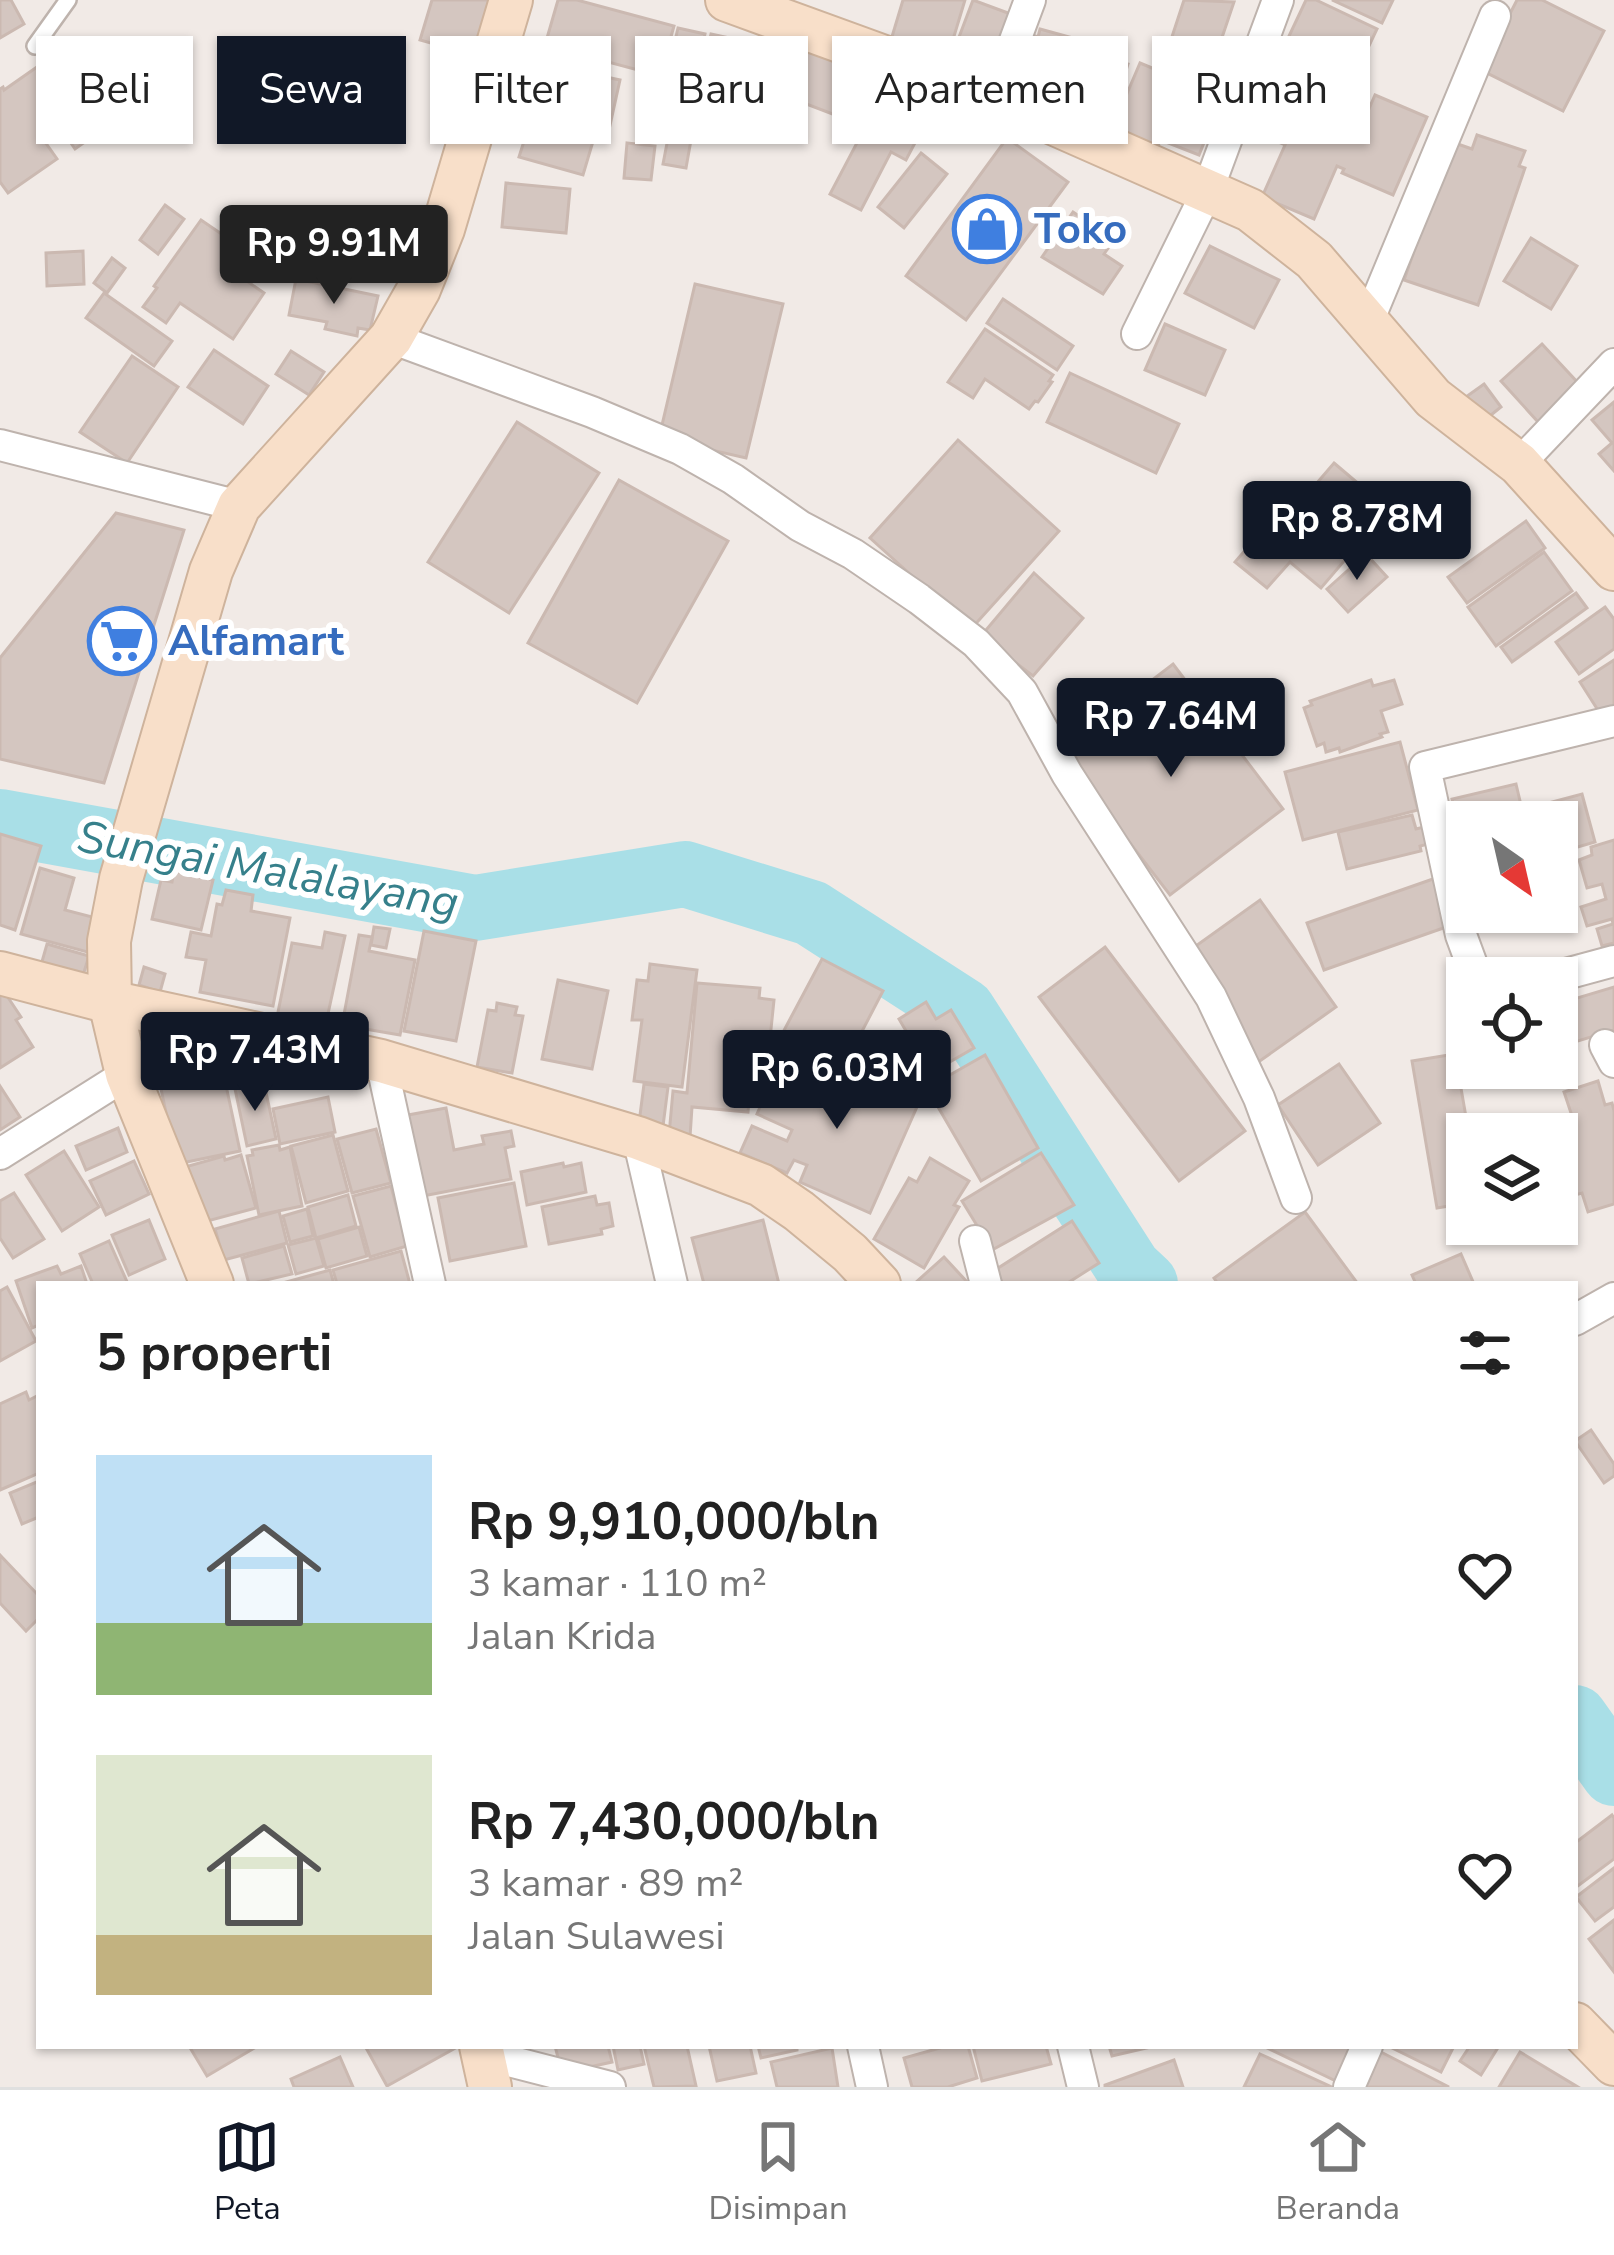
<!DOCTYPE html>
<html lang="id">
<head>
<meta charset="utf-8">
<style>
  body { margin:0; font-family:"Nunito Sans",sans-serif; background:#f6f6f6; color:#222; height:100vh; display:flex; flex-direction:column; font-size:45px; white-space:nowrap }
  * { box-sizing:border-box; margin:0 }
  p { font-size:39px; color:#767676 }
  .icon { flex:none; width:66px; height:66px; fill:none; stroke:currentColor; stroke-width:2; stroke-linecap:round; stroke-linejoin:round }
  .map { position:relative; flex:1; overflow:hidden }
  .panel { position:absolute; left:36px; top:1281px; width:1542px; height:768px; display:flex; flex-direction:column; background:#fff; border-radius:0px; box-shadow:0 3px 9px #0004 }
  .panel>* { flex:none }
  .guide { position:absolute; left:36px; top:36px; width:1542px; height:108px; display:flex; gap:24px }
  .needle { width:78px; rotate:146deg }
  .tools { position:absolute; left:1446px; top:801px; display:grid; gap:24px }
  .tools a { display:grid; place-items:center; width:132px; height:132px; border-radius:0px; background:#fff; box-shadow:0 3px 9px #0004; font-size:60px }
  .price { position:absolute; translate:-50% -102px; padding:0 27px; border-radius:12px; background:#111827; color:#fff; font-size:39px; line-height:78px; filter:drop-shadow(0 3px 6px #0008) }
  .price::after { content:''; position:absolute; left:50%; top:72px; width:36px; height:27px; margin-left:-18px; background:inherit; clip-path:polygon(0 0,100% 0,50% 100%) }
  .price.on { background:#222; color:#fff }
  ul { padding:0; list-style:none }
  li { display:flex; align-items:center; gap:36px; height:300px; padding:0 60px }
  li span { display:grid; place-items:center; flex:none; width:336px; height:240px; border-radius:0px; color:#555 }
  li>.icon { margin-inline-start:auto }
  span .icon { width:144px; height:144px; fill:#fffc; stroke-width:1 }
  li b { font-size:51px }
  h2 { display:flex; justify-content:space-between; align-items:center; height:144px; padding:0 60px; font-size:51px }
  .pill { padding:0 42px; border-radius:0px; background:#fff; box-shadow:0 3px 9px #0004; font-size:42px; line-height:108px }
  .pill.on { background:#111827; color:#fff }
  .menu { display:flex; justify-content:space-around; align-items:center; height:168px; border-top:3px solid #e0e0e0; background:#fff; font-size:33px; color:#767676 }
  .menu a { display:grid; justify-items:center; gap:6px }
  .menu .on { color:#111827 }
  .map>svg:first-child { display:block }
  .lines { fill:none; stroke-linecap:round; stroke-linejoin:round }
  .river { stroke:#a9dfe7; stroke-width:66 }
  .building { fill:#d4c6c0; stroke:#cbb9b1; stroke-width:3 }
  .lane-casing { stroke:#beb3ad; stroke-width:20 }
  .street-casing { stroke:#beb3ad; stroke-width:34 }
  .secondary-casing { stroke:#ceb39c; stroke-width:46 }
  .lane { stroke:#fff; stroke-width:15 }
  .street { stroke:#fff; stroke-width:30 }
  .secondary { stroke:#f8dfc9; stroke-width:42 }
  .labels { text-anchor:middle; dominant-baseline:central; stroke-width:12; stroke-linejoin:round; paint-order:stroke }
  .shop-label { font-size:42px; font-weight:bold; fill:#366cbe; stroke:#fff; text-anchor:start }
  .water-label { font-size:45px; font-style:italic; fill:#36808b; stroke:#fff }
</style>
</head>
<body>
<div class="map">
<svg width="1614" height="2087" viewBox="0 0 1614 2087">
  <rect width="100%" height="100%" fill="#f1eae6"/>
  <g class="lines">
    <!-- river -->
    <g class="river">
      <polyline points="0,822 475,908 685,874 811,913 963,1011 1129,1269 1145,1284"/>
      <polyline points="1575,1718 1614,1773"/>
    </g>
  </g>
  <!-- building -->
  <g class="building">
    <polygon points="0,0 11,0 24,24 0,38"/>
    <polygon points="432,0 494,0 477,56 420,40"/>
    <polygon points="558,0 577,0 674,26 660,76 545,45"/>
    <polygon points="903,0 965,0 948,56 891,40"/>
    <polygon points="973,0 1016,16 996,69 953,53"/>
    <polygon points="1184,0 1234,2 1211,70 1166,55"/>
    <polygon points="1306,0 1316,0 1377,29 1350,86 1281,53"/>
    <polygon points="1332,0 1393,0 1382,23"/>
    <polygon points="1517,0 1542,0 1604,31 1563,111 1481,70"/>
    <polygon points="678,28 705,34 697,72 669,66"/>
    <polygon points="1040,29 1073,38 1070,46 1128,64 1113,113 1022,85 1028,66 1017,63 1026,33 1038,37"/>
    <polygon points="711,34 729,38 722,68 704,64"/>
    <polygon points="783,40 870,73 851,121 764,88"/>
    <polygon points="74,41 125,114 75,149 55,120 38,132 57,159 8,193 0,182 0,89 3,87 4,90"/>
    <polygon points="531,61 620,80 609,130 520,111"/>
    <polygon points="1140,63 1186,82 1157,148 1112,129"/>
    <polygon points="669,66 705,76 696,108 660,99"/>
    <polygon points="713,76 733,81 724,119 703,114"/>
    <polygon points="881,80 910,95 903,108 927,120 906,160 891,152 861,210 830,194 878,103 871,100"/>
    <polygon points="1191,86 1222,98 1199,155 1168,143"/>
    <polygon points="1375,95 1427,117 1393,195 1342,173 1344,169 1337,166 1314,219 1262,197 1285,145 1251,130 1263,102 1304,119 1307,113 1358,134"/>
    <polygon points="674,107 696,112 686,168 663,164"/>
    <polygon points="531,119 594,138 583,175 519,157"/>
    <polygon points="1477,135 1525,151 1519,166 1525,168 1478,305 1404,280 1452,142 1472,149"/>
    <polygon points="1007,138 1068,182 966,320 906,276"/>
    <polygon points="627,143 655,146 651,180 624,178"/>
    <polygon points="921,153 947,174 904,228 878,207"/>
    <polygon points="506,183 570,189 566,233 502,227"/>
    <polygon points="165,205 184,219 158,254 140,240"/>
    <polygon points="1073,212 1106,234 1101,242 1109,247 1104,254 1122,266 1103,294 1042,257"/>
    <polygon points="201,220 220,233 229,220 262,241 238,275 264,293 233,339 180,303 166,323 143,307 157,288 154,286"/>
    <polygon points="1531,238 1577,266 1551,309 1504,281"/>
    <polygon points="1210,246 1279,280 1254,328 1185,293"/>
    <polygon points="83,251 84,284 47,286 46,253"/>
    <polygon points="112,258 125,268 107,293 94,283"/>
    <polygon points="296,279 378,296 370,330 358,328 357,336 325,329 327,322 289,315"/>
    <polygon points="695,284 783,304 746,458 659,438"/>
    <polygon points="104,293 172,341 154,366 86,318"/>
    <polygon points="1003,299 1073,346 1057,370 987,323"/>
    <polygon points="1165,324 1225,350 1205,395 1145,370"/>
    <polygon points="985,329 1053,375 1049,381 1052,382 1038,402 1035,401 1029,409 985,379 973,398 948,382"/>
    <polygon points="1542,344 1580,385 1539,423 1501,381"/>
    <polygon points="214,350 268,386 243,424 188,387"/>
    <polygon points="291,351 324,372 309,395 276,374"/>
    <polygon points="132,356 178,387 127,463 80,432"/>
    <polygon points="1070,373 1179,424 1156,473 1047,422"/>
    <polygon points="1484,384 1501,407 1481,423 1463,399"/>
    <polygon points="1614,402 1614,471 1599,454 1612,443 1592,420"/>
    <polygon points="517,422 599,473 509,613 428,562"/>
    <polygon points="958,440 1059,531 971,629 870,538"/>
    <polygon points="1334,463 1380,502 1347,540 1356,547 1321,588 1290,562 1267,588 1235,562 1290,498 1298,505"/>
    <polygon points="619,480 728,541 637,703 528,643"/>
    <polygon points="116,513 184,530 104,783 0,759 0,658"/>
    <polygon points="1526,521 1545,548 1467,603 1448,577"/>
    <polygon points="1544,552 1572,591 1496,646 1468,607"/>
    <polygon points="1366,554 1387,577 1348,612 1327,589"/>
    <polygon points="1034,573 1083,618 1033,676 981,636"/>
    <polygon points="1576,593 1587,608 1512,662 1501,647"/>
    <polygon points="1605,607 1614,619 1614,649 1579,674 1556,642"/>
    <polygon points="1614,660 1614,707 1601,715 1580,682"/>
    <polygon points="1173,664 1283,809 1170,895 1059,751"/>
    <polygon points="1371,680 1373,686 1394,680 1402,704 1381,711 1388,732 1380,734 1382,737 1340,752 1339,748 1326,752 1324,743 1317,746 1304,708 1312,705 1310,701"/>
    <polygon points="1400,742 1418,810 1303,840 1285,772"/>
    <polygon points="1516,784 1525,822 1467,822 1467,862 1452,799"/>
    <polygon points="1582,794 1595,842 1557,853 1557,822 1537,822 1533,807"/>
    <polygon points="1412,815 1416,829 1428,826 1432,843 1420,846 1421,851 1347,869 1338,832"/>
    <polygon points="0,834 41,846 15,930 0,925"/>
    <polygon points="1614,840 1614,943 1602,946 1597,929 1613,924 1612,919 1587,926 1581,907 1606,899 1602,884 1587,888 1579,860 1592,855 1591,847"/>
    <polygon points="40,868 74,878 65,910 100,919 91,953 21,934"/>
    <polygon points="174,871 213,880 201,930 152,919 161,880 172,882"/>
    <polygon points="1433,879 1449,926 1324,970 1307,923"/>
    <polygon points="226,890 253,895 251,911 290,918 273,1006 200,992 206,960 186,957 191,932 211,936 217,904 222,905"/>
    <polygon points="1260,900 1336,1007 1247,1070 1172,963"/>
    <polygon points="374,927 390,929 386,948 371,945"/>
    <polygon points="424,931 476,941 456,1041 404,1031"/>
    <polygon points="325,932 345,936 324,1032 276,1022 292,943 322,948"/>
    <polygon points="359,935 372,937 369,951 415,960 400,1035 342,1025"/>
    <polygon points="47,944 89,956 80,985 39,972"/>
    <polygon points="1105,947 1245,1131 1179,1181 1039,997"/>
    <polygon points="822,959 883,991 835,1083 773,1051"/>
    <polygon points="650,964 697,970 682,1087 634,1081 642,1020 632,1020 637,980 648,981"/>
    <polygon points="144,967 165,974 160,992 139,985"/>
    <polygon points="558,980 608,991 592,1069 542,1059"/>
    <polygon points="697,983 760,988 759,998 774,1000 768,1058 753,1056 748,1112 692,1107 690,1137 669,1135 673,1091 687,1093"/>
    <polygon points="1614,987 1614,1030 1565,1045 1557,1019 1557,1004"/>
    <polygon points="3,990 21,1017 16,1020 33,1047 0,1068 0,992"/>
    <polygon points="926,1002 936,1019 951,1010 974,1048 922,1078 900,1041 909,1036 899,1019"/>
    <polygon points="497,1003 517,1007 515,1015 523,1016 512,1073 477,1067 488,1010 496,1011"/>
    <polygon points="1455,1054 1469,1134 1467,1203 1437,1208 1412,1061"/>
    <polygon points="985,1055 1038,1148 981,1181 927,1088"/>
    <polygon points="855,1061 924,1091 870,1213 800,1182 807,1165 794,1160 787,1173 740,1153 752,1126 787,1141 792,1130 757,1114 776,1071 838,1098"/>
    <polygon points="1339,1064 1380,1123 1318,1165 1278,1105"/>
    <polygon points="224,1076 240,1151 177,1164 161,1089"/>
    <polygon points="1598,1081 1605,1105 1612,1103 1614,1111 1614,1204 1588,1212 1582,1193 1564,1198 1557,1176 1557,1134 1544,1134 1542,1126 1572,1116 1564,1092"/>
    <polygon points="264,1083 276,1139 247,1146 235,1089"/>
    <polygon points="644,1084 668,1087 663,1126 639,1123"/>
    <polygon points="0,1086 20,1117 0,1130"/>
    <polygon points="328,1097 335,1132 280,1144 273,1109"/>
    <polygon points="446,1108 454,1150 484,1144 482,1136 511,1131 514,1146 505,1148 511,1179 423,1196 408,1115"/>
    <polygon points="118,1128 127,1152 86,1170 76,1146"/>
    <polygon points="376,1129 391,1183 352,1193 337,1139"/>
    <polygon points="333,1135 348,1191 306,1203 291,1146"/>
    <polygon points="279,1145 280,1150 290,1147 302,1206 259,1215 247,1156 253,1155 252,1150"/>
    <polygon points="64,1151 99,1207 62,1231 26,1175"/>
    <polygon points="1041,1153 1074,1205 992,1250 962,1201"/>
    <polygon points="241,1155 256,1208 200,1223 185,1167 224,1156 225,1160"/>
    <polygon points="930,1158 969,1181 954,1205 959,1207 924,1268 874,1239 909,1178 917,1182"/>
    <polygon points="134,1161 149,1194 106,1215 90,1181"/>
    <polygon points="563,1163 564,1167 581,1163 586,1192 527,1205 521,1172"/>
    <polygon points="514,1183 526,1246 450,1261 438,1198"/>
    <polygon points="391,1186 407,1246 370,1257 353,1196"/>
    <polygon points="14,1193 44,1239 13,1258 0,1238 0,1201"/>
    <polygon points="348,1195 356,1226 316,1238 308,1207"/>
    <polygon points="595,1196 597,1205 609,1203 613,1226 601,1229 602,1234 549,1244 542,1207"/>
    <polygon points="307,1209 313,1236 290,1242 283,1216"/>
    <polygon points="279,1211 287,1243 224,1260 215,1229"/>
    <polygon points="1305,1212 1358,1284 1218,1284 1214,1278"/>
    <polygon points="149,1220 165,1259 129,1275 112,1235"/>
    <polygon points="763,1220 779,1284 704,1284 692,1238"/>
    <polygon points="1072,1221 1099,1263 1066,1284 1003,1284 995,1270"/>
    <polygon points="359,1227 367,1256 326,1268 318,1239"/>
    <polygon points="316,1238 324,1266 296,1274 288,1245"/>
    <polygon points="109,1241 128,1284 93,1284 80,1254"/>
    <polygon points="284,1246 292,1274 249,1284 242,1258"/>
    <polygon points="401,1251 410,1284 337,1284 333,1270"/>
    <polygon points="1461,1254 1474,1284 1416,1284 1412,1275"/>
    <polygon points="944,1257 969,1284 914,1284"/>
    <polygon points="57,1266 61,1274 81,1266 87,1284 39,1284 39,1325 32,1328 16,1281"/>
    <polygon points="330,1270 334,1284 279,1284"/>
    <polygon points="7,1287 36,1341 0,1361 0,1291"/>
    <polygon points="26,1392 29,1400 39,1395 39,1473 0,1490 0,1404"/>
    <polygon points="1591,1430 1614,1464 1614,1476 1604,1483 1575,1441"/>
    <polygon points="39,1481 39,1517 22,1524 10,1493"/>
    <polygon points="0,1555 39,1596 39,1618 26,1631 0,1603"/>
    <polygon points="1612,1815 1614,1818 1614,1859 1575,1888 1575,1843"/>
    <polygon points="1614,1868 1614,1907 1595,1921 1576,1897"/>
    <polygon points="1614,1920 1614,1972 1589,1939"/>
    <polygon points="189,2046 256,2046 256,2047 207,2076"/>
    <polygon points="365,2046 459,2046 387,2086"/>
    <polygon points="555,2046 608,2046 612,2062 562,2073"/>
    <polygon points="613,2046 640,2046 644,2064 618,2070"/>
    <polygon points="644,2046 687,2046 696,2086 654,2087"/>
    <polygon points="709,2046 750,2046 756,2073 717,2081"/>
    <polygon points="758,2046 797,2046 797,2050 761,2058"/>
    <polygon points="947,2046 968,2046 977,2078 948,2087 912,2087 904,2058"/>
    <polygon points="973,2046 1046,2046 1051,2064 982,2081"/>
    <polygon points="1109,2046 1155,2046 1112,2056"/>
    <polygon points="1263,2046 1355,2046 1338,2082"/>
    <polygon points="1388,2046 1454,2046 1441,2072"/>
    <polygon points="1470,2046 1499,2046 1481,2075 1460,2061"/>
    <polygon points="832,2048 838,2087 777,2087 771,2062"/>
    <polygon points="1377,2050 1449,2087 1357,2087"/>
    <polygon points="1520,2052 1578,2087 1499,2087"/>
    <polygon points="1260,2054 1332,2087 1244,2087"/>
    <polygon points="340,2057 353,2087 294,2087 291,2079"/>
    <polygon points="1174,2060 1183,2087 1105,2087 1105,2085"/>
  </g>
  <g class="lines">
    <!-- lane casing -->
    <g class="lane-casing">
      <polyline id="lane" points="35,46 68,0"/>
    </g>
    <!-- street casing -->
    <g class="street-casing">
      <g id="street">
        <polyline points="994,97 1030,0"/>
        <polyline points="1367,324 1495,16"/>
        <polyline points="1137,334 1207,192 1278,0"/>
        <polyline points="391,338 592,412 680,449 733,479 800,526 853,554 919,599 976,643 1022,692 1067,774 1211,997 1259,1098 1296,1198"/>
        <polyline points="0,445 239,506"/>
        <polyline points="1519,464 1614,364"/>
        <polyline points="1480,978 1475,973 1461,935 1425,767 1614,721"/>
        <polyline points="1551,978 1614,961"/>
        <polyline points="1605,1045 1614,1062"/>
        <polyline points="381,1061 430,1284"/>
        <polyline points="638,1138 672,1284"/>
        <polyline points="0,1154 127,1074"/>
        <polyline points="975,1241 986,1284"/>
        <polyline points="1575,1320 1614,1298"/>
        <polyline points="863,2046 872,2087"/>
        <polyline points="1073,2046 1083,2087"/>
        <polyline points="482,2054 610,2087"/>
        <polyline points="1349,2087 1367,2046"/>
      </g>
    </g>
    <!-- secondary casing -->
    <g class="secondary-casing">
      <g id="secondary">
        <polyline points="727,0 994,97 1250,210 1314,260 1433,398 1519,464 1614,569"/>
        <polyline points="0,973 110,1002 381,1061 638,1138 761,1185 799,1211 850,1253 879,1284"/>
        <polyline points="212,1284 127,1074 110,1002 109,941 121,879 211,571 239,506 391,338 419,289 443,229 511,0"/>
        <polyline points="1575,2024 1614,2064"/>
        <polyline points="481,2046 490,2087"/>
      </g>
    </g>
    <!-- lane -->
    <use href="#lane" class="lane"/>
    <!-- street -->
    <use href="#street" class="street"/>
    <!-- secondary -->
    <use href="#secondary" class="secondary"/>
  </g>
  <!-- icons -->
  <defs>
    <g id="shop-ring" transform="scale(3.45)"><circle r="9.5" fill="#fff" stroke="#3f7fe0" stroke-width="1.5"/><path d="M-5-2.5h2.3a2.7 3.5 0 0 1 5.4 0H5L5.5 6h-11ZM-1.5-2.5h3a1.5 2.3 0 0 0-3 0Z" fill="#3f7fe0"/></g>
    <g id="supermarket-ring" transform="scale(3.45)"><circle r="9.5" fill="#fff" stroke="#3f7fe0" stroke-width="1.5"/><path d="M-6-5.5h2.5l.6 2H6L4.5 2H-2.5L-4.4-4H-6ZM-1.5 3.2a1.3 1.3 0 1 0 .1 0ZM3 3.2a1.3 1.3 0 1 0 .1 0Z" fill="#3f7fe0"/></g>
  </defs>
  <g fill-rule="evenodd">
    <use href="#shop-ring" x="987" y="229"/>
    <use href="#supermarket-ring" x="122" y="641"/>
  </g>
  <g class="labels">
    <!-- shop labels -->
    <g class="shop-label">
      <text x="1034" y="229">Toko</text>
      <text x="168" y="641">Alfamart</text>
    </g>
    <!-- water labels -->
    <g class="water-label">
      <text transform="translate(268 870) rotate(10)">Sungai Malalayang</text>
    </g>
  </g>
</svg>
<div class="tools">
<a><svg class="needle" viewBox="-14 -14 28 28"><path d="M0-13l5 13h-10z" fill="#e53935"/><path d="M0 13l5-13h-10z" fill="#767676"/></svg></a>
<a><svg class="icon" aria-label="locate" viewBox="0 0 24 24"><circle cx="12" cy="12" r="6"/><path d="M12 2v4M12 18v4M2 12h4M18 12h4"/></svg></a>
<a><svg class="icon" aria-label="layers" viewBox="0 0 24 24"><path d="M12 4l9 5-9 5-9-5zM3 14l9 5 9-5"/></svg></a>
</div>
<b class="price on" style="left:334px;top:307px">Rp 9.91M</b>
<b class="price" style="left:1357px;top:583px">Rp 8.78M</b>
<b class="price" style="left:1171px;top:780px">Rp 7.64M</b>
<b class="price" style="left:255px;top:1114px">Rp 7.43M</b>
<b class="price" style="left:837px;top:1132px">Rp 6.03M</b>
<div class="guide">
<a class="pill">Beli</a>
<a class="pill on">Sewa</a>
<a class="pill">Filter</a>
<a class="pill">Baru</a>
<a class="pill">Apartemen</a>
<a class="pill">Rumah</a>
</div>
<section class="panel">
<h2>5 properti<svg class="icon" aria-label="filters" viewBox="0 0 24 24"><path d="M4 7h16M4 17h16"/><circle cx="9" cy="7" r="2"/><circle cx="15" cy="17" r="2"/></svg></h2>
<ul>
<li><span style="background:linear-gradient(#bfe0f5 70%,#8fb573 0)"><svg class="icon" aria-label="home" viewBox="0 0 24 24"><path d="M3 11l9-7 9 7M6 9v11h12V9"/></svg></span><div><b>Rp 9,910,000/bln</b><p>3 kamar · 110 m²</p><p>Jalan Krida</p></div><svg class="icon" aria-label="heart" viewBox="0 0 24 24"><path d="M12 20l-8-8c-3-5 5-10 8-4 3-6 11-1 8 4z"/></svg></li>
<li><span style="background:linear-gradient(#dfe7d0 75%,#c2b280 0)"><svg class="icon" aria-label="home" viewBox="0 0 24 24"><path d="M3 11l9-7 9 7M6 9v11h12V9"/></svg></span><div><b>Rp 7,430,000/bln</b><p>3 kamar · 89 m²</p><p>Jalan Sulawesi</p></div><svg class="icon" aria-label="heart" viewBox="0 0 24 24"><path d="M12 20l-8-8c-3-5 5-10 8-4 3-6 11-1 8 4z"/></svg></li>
</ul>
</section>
</div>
<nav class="menu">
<a class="on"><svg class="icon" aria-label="map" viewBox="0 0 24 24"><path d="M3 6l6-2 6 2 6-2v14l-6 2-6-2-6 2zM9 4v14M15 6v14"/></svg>Peta</a>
<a><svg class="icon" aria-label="saved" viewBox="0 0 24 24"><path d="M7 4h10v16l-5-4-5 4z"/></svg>Disimpan</a>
<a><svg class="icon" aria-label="home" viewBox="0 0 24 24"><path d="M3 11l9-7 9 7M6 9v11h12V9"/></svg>Beranda</a>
</nav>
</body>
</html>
